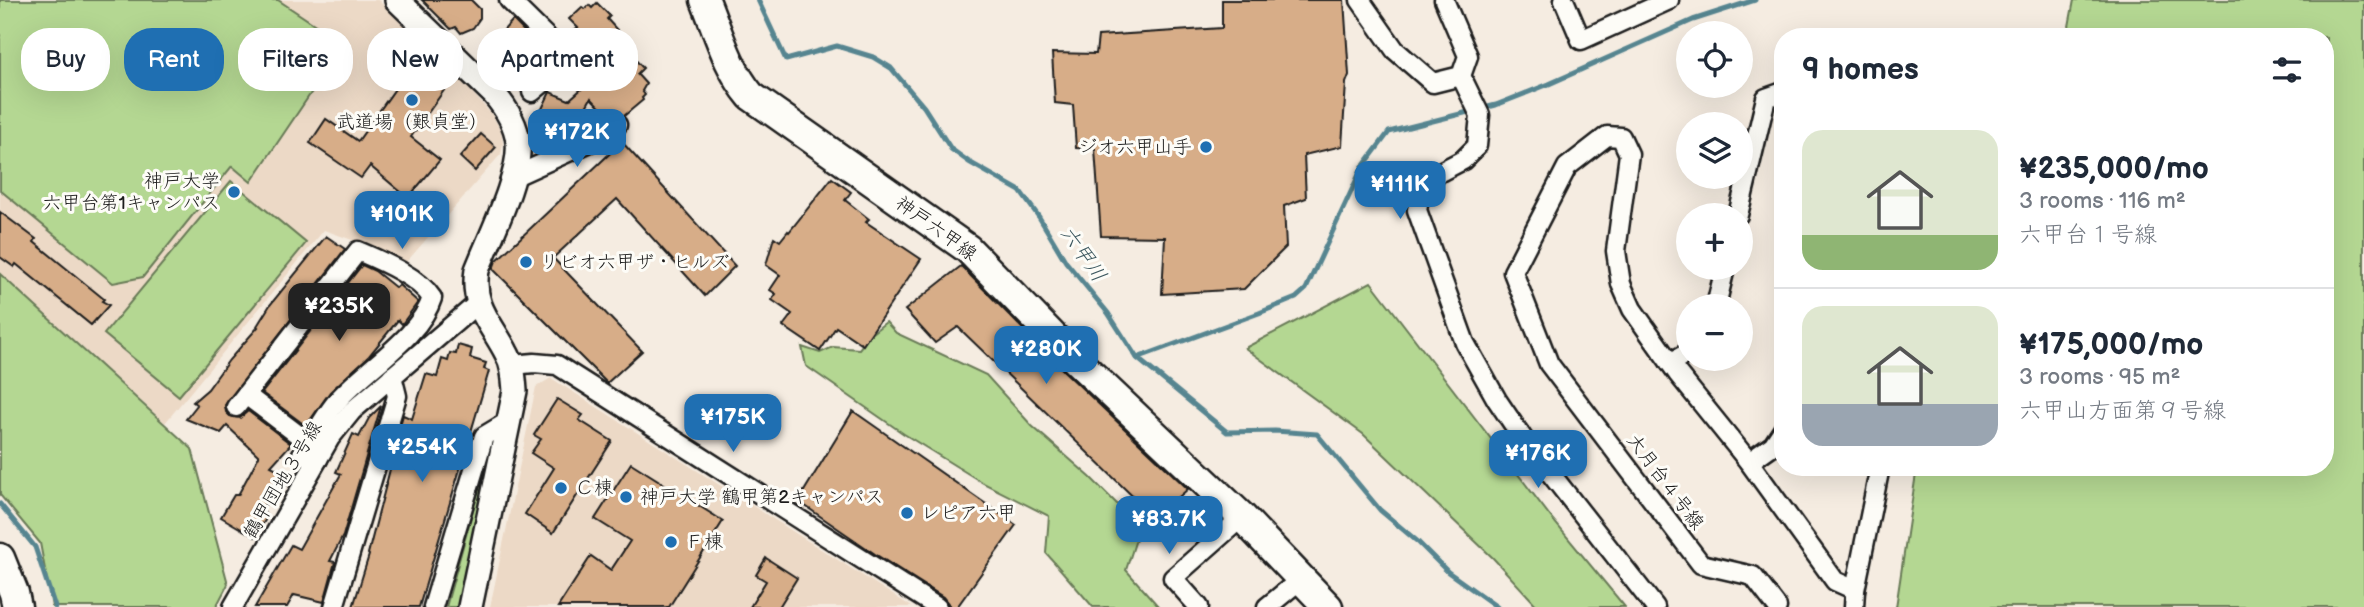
<!DOCTYPE html>
<html lang="en">
<head>
<meta charset="utf-8">
<style>
  body { margin:0; font-family:"Balsamiq Sans","Klee One",sans-serif; background:#f6f6f7; color:#1f2937; height:100vh; display:flex; flex-direction:column; font-size:26px; white-space:nowrap }
  * { box-sizing:border-box; margin:0 }
  p { font-size:23px; color:#747a83 }
  .icon { flex:none; width:38px; height:38px; fill:none; stroke:currentColor; stroke-width:2; stroke-linecap:round; stroke-linejoin:round }
  .map { position:relative; flex:1; overflow:hidden }
  .panel { position:absolute; left:1774px; top:28px; width:560px; height:448px; display:flex; flex-direction:column; background:#fff; border-radius:28px; box-shadow:0 7px 28px #0002 }
  .panel>* { flex:none }
  .hud { position:absolute; left:21px; top:28px; width:665px; height:63px; display:flex; gap:14px }
  .tools { position:absolute; left:1676px; top:21px; display:grid; gap:14px }
  .tools a { display:grid; place-items:center; width:77px; height:77px; border-radius:50%; background:#fff; box-shadow:0 7px 28px #0002; font-size:35px }
  .price { position:absolute; translate:-50% -60px; padding:0 16px; border-radius:14px; background:#1f6fb2; color:#fff; font-size:23px; line-height:46px; filter:drop-shadow(0 2px 4px #0008) }
  .price::after { content:''; position:absolute; left:50%; top:42px; width:21px; height:16px; margin-left:-10px; background:inherit; clip-path:polygon(0 0,100% 0,50% 100%) }
  .price.selected { background:#222; color:#fff }
  ul { padding:0; list-style:none }
  li { display:flex; align-items:center; gap:21px; height:175px; padding:0 28px }
  li+li { border-top:2px solid #e0e1e3 }
  li span { display:grid; place-items:center; flex:none; width:196px; height:140px; border-radius:21px; color:#555 }
  li>.icon { margin-inline-start:auto }
  span .icon { width:84px; height:84px; fill:#fffc; stroke-width:1 }
  li b { font-size:30px }
  h2 { display:flex; justify-content:space-between; align-items:center; height:84px; padding:0 28px; font-size:30px }
  .tag { padding:0 24px; border-radius:28px; background:#fff; box-shadow:0 7px 28px #0002; font-size:24px; line-height:63px }
  .tag.selected { background:#1f6fb2; color:#fff }
  .map>svg:first-child { display:block }
  .built { fill:#ecd9c6 }
  .green { fill:#b4d792; stroke:#687a57; stroke-width:2 }
  .lines { fill:none; stroke-linecap:round; stroke-linejoin:round }
  .stream { stroke:#578590; stroke-width:5 }
  .building { fill:#d7ad88; stroke:#1c1c1c; stroke-width:2 }
  .minor-casing { stroke:#1c1c1c; stroke-width:23 }
  .tertiary-casing { stroke:#1c1c1c; stroke-width:28 }
  .primary-casing { stroke:#1c1c1c; stroke-width:33 }
  .minor { stroke:#fdfcf7; stroke-width:18 }
  .tertiary { stroke:#fdfcf7; stroke-width:23 }
  .primary { stroke:#fdfcf7; stroke-width:28 }
  .poi-dot { fill:#1f6fb2; stroke:#fdfcf7; stroke-width:2.5 }
  .labels { text-anchor:middle; dominant-baseline:central; stroke-width:6; stroke-linejoin:round; paint-order:stroke }
  .poi-label { font-size:19px; fill:#1c1c1c; stroke:#fdfcf7; text-anchor:start }
  .street-label { font-size:19px; fill:#1c1c1c; stroke:#fdfcf7 }
  .water-label { font-size:21px; font-style:italic; fill:#3e5960; stroke:#fdfcf7 }
</style>
</head>
<body>
<div class="map">
<svg width="2364" height="607" viewBox="0 0 2364 607">
  <rect width="100%" height="100%" fill="#f5ece1"/>
  <filter id="ink" filterUnits="userSpaceOnUse"><feTurbulence type="fractalNoise" baseFrequency=".0143" numOctaves="2"/><feDisplacementMap in="SourceGraphic" scale="14" xChannelSelector="R" yChannelSelector="G"/><feConvolveMatrix kernelMatrix="1 2 1 2 8 2 1 2 1" color-interpolation-filters="sRGB"/></filter>
  <g filter="url(#ink)">
    <!-- built -->
    <g class="built">
      <polygon points="0,0 378,0 463,82 493,116 501,131 503,144 501,154 402,267 358,242 324,230 165,423 0,274"/>
      <polygon points="551,378 912,607 490,607 536,387"/>
    </g>
    <!-- green -->
    <g class="green">
      <polygon points="0,0 278,0 344,44 251,182 232,166 143,277 113,283 0,190"/>
      <polygon points="2074,0 2364,0 2364,607 1896,607 1917,467 2326,467 2326,37 2067,37"/>
      <polygon points="231,181 306,243 179,396 104,334"/>
      <polygon points="0,274 192,449 228,584 216,607 52,607 40,543 0,495"/>
      <polygon points="1371,282 1553,520 1625,607 1538,607 1493,558 1363,434 1245,348"/>
      <polygon points="886,322 896,333 986,375 1032,426 1090,477 1140,527 1126,570 1159,607 1093,607 1046,553 1049,516 983,483 904,434 806,366 802,347 820,353 833,347 859,349 872,333"/>
      <polygon points="489,453 458,607 446,607"/>
    </g>
    <g class="lines">
      <!-- stream -->
      <g class="stream">
        <polyline points="758,0 786,60 837,46 873,57 891,68 924,107 951,149 969,162 1020,191 1039,217 1066,262 1108,313 1137,358 1227,432 1275,431 1317,434 1380,510 1418,542 1448,572 1497,607"/>
        <polyline points="1137,358 1259,313 1296,298 1306,289 1362,168 1389,132 1496,105 1549,84 1693,20 1755,0"/>
        <polyline points="0,504 35,547 55,607"/>
      </g>
    </g>
    <!-- building -->
    <g class="building">
      <polygon points="422,0 471,0 480,9 480,18 473,28 461,33 456,27 451,29"/>
      <polygon points="1222,0 1344,0 1349,75 1346,83 1342,146 1304,155 1306,198 1284,206 1286,247 1244,289 1162,294 1165,237 1101,236 1095,149 1076,148 1073,105 1055,103 1052,53 1096,54 1098,36 1222,28"/>
      <polygon points="597,3 610,16 607,19 627,41 622,45 643,68 637,74 646,84 642,91 645,95 642,98 643,100 624,116 615,114 609,117 591,98 574,129 540,113 550,92 569,100 596,76 578,52 583,47 581,45 584,42 574,31 578,28 569,19 582,7 585,9 589,5 592,8"/>
      <polygon points="513,20 552,60 540,71 519,48 517,50 501,33"/>
      <polygon points="419,55 452,79 411,137 440,160 408,198 370,166 361,178 310,143 326,119 358,141"/>
      <polygon points="481,134 496,147 475,171 460,157"/>
      <polygon points="622,142 735,266 705,296 617,199 553,258 642,351 607,383 493,269 496,261"/>
      <polygon points="832,178 851,192 845,200 869,219 866,222 921,259 863,345 836,327 820,351 783,326 792,314 772,300 776,294 770,290 780,275 766,265 774,237 780,241 788,231 789,232"/>
      <polygon points="0,212 36,239 34,242 104,299 102,301 109,305 91,325 16,264 14,267 0,257"/>
      <polygon points="326,236 345,249 225,405 226,412 230,416 240,418 248,411 291,444 271,466 294,478 290,485 283,485 274,502 260,506 267,517 255,537 221,517 234,495 238,495 259,456 227,426 221,433 186,419 197,405 193,402 208,389 229,360 258,327 257,326 270,305"/>
      <polygon points="362,265 375,271 396,288 399,285 418,302 402,324 398,320 369,356 330,392 306,426 262,393"/>
      <polygon points="961,266 1065,372 1188,489 1155,518 958,327 935,343 905,310"/>
      <polygon points="458,345 472,349 470,358 486,363 484,369 489,371 419,607 353,607 369,555 368,554 395,450 393,449 403,415 412,419 426,374 437,377 442,359 448,361 450,353 456,354"/>
      <polygon points="557,399 583,415 579,420 612,441 553,533 525,514 554,468 531,453 541,439 534,435"/>
      <polygon points="381,406 343,536 330,561 335,562 324,602 294,595 287,607 255,607 291,545 299,549 341,474 336,472 353,434 359,437 369,418"/>
      <polygon points="853,411 1016,525 957,607 951,607 943,597 875,554 798,501"/>
      <polygon points="631,463 723,521 669,607 558,607 591,556 611,570 630,541 595,519"/>
      <polygon points="766,558 797,578 779,607 750,607 766,581 756,575"/>
    </g>
    <g class="lines">
      <!-- minor casing -->
      <g class="minor-casing">
        <g id="minor">
          <polyline points="509,0 570,60 532,92"/>
          <polyline points="1360,0 1395,50 1433,83 1461,76 1468,56 1444,0"/>
          <polyline points="1564,0 1581,40 1669,0"/>
          <polyline points="1461,76 1480,115 1477,146 1463,160 1440,172 1421,187 1417,210 1465,343 1497,400 1522,437 1655,607"/>
          <polyline points="513,177 608,134 617,125"/>
          <polyline points="1738,215 1766,98 1783,92"/>
          <polyline points="1716,306 1725,268"/>
          <polyline points="1670,363 1689,352"/>
          <polyline points="512,365 534,363 557,365 937,607"/>
          <polyline points="246,395 309,443"/>
          <path d="M236,407L358,251C381,261 418,276 432,298C420,337 365,369 338,400C324,416 314,437 302,454L318,459"/>
          <polyline points="1749,462 1773,445 1783,430"/>
          <polyline points="233,607 330,438 352,411 478,303"/>
          <polyline points="334,607 397,396 392,376"/>
          <polyline points="433,607 484,436 509,421"/>
          <polyline points="1199,607 1173,578 1242,517"/>
          <polyline points="1267,607 1301,579"/>
          <polyline points="1777,607 1753,576 1701,564 1549,364 1513,272 1567,167 1607,136 1621,137 1629,154 1616,251 1621,284 1632,309 1678,374 1749,462 1835,581 1855,590"/>
          <polyline points="1854,607 1855,590 1880,467"/>
        </g>
      </g>
      <!-- tertiary casing -->
      <g class="tertiary-casing">
        <path id="tertiary" d="M397,0L494,94C506,108 516,123 518,142C522,174 489,239 477,270C471,306 491,323 506,352C513,364 514,377 515,391L470,607"/>
      </g>
      <!-- primary casing -->
      <g class="primary-casing">
        <g id="primary">
          <path d="M705,0C718,32 728,69 751,96L968,249L1076,360L1242,517L1328,607"/>
          <polyline points="0,558 14,593 17,607"/>
        </g>
      </g>
      <!-- minor -->
      <use href="#minor" class="minor"/>
      <!-- tertiary -->
      <use href="#tertiary" class="tertiary"/>
      <!-- primary -->
      <use href="#primary" class="primary"/>
    </g>
  </g>
  <!-- markers -->
  <g class="poi-dot">
    <circle cx="412" cy="100" r="7"/>
    <circle cx="1206" cy="147" r="7"/>
    <circle cx="234" cy="192" r="7"/>
    <circle cx="526" cy="262" r="7"/>
    <circle cx="561" cy="488" r="7"/>
    <circle cx="626" cy="497" r="7"/>
    <circle cx="907" cy="513" r="7"/>
    <circle cx="671" cy="542" r="7"/>
  </g>
  <g class="labels">
    <!-- poi labels -->
    <g class="poi-label">
      <text x="412" y="122" text-anchor="middle">武道場（艱貞堂）</text>
      <text x="1192" y="147" text-anchor="end">ジオ六甲山手</text>
      <text x="220" y="181" text-anchor="end">神戸大学<tspan x="220" dy="22">六甲台第1キャンパス</tspan></text>
      <text x="540" y="262">リビオ六甲ザ・ヒルズ</text>
      <text x="575" y="488">Ｃ棟</text>
      <text x="640" y="497">神戸大学 鶴甲第2キャンパス</text>
      <text x="921" y="513">レピア六甲</text>
      <text x="685" y="542">Ｆ棟</text>
    </g>
    <!-- street labels -->
    <g class="street-label">
      <text transform="translate(936 229) rotate(36)">神戸六甲線</text>
      <text transform="translate(283 480) rotate(-59)">鶴甲団地３号線</text>
      <text transform="translate(1665 482) rotate(53)">大月台４号線</text>
    </g>
    <!-- water labels -->
    <g class="water-label">
      <text transform="translate(1083 254) rotate(55)">六甲川</text>
    </g>
  </g>
</svg>
<div class="tools">
<a><svg class="icon" aria-label="locate" viewBox="0 0 24 24"><circle cx="12" cy="12" r="6"/><path d="M12 2v4M12 18v4M2 12h4M18 12h4"/></svg></a>
<a><svg class="icon" aria-label="layers" viewBox="0 0 24 24"><path d="M12 4l9 5-9 5-9-5zM3 14l9 5 9-5"/></svg></a>
<a>+</a>
<a>−</a>
</div>
<b class="price" style="left:577px;top:169px">¥172K</b>
<b class="price" style="left:1400px;top:221px">¥111K</b>
<b class="price" style="left:402px;top:251px">¥101K</b>
<b class="price selected" style="left:339px;top:343px">¥235K</b>
<b class="price" style="left:1046px;top:386px">¥280K</b>
<b class="price" style="left:733px;top:454px">¥175K</b>
<b class="price" style="left:422px;top:484px">¥254K</b>
<b class="price" style="left:1538px;top:490px">¥176K</b>
<b class="price" style="left:1169px;top:556px">¥83.7K</b>
<div class="hud">
<a class="tag">Buy</a>
<a class="tag selected">Rent</a>
<a class="tag">Filters</a>
<a class="tag">New</a>
<a class="tag">Apartment</a>
</div>
<section class="panel">
<h2>9 homes<svg class="icon" aria-label="filters" viewBox="0 0 24 24"><path d="M4 7h16M4 17h16"/><circle cx="9" cy="7" r="2"/><circle cx="15" cy="17" r="2"/></svg></h2>
<ul>
<li><span style="background:linear-gradient(#dfe7d0 75%,#8fb573 0)"><svg class="icon" aria-label="home" viewBox="0 0 24 24"><path d="M3 11l9-7 9 7M6 9v11h12V9"/></svg></span><div><b>¥235,000/mo</b><p>3 rooms · 116 m²</p><p>六甲台１号線</p></div></li>
<li><span style="background:linear-gradient(#dfe7d0 70%,#9aa5b1 0)"><svg class="icon" aria-label="home" viewBox="0 0 24 24"><path d="M3 11l9-7 9 7M6 9v11h12V9"/></svg></span><div><b>¥175,000/mo</b><p>3 rooms · 95 m²</p><p>六甲山方面第９号線</p></div></li>
</ul>
</section>
</div>
</body>
</html>
